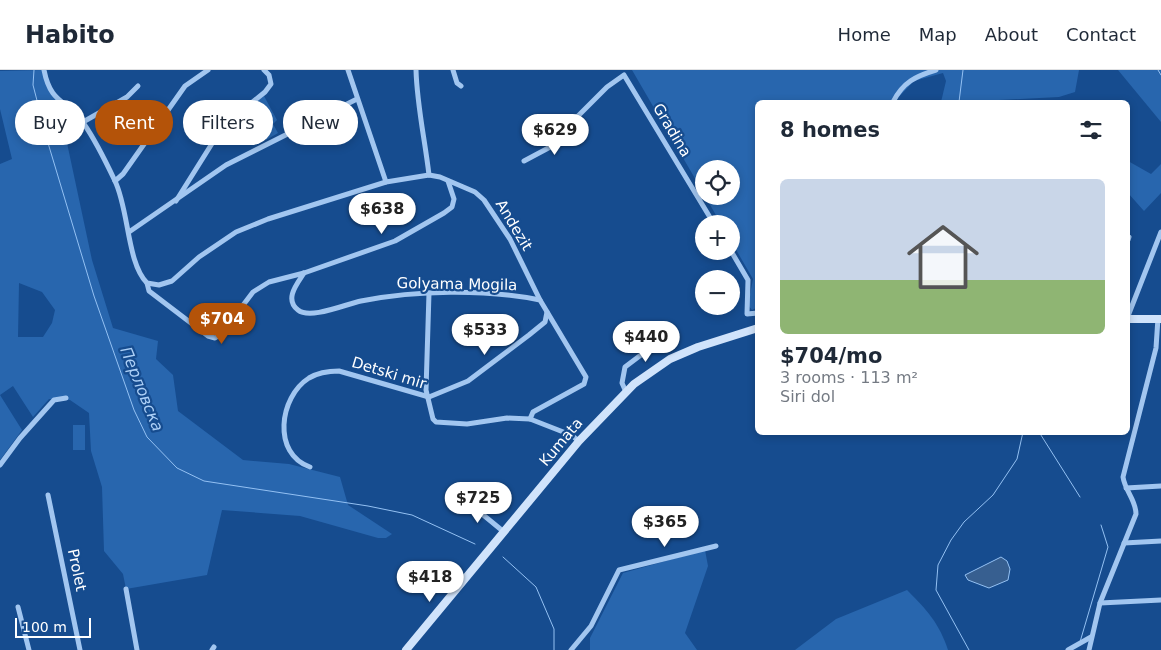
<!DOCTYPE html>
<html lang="en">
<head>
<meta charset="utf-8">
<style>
  body { margin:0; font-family:"DejaVu Sans",sans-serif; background:#f6f6f7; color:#1f2937; height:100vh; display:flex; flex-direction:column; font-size:19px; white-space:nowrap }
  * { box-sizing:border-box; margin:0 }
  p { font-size:16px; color:#747a83 }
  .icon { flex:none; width:28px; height:28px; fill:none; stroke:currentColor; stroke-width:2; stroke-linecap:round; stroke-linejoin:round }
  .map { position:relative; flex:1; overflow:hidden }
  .sheet { position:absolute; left:755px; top:30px; width:375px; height:335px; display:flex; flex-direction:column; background:#fff; border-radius:8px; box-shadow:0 2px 8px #0003 }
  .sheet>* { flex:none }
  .banner { position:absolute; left:15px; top:30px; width:475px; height:45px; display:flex; gap:10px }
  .controls { position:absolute; left:695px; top:90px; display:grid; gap:10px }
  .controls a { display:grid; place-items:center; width:45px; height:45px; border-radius:50%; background:#fff; box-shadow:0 2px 8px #0003; font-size:25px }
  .scale { position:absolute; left:15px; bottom:12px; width:76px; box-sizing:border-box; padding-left:5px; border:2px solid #fff; border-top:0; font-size:14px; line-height:18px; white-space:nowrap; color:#fff; -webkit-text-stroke:4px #164c8f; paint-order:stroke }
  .price { position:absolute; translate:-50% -42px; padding:0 11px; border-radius:18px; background:#fff; color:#222; font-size:16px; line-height:32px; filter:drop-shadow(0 1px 2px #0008) }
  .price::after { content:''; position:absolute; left:50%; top:30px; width:15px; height:11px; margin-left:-8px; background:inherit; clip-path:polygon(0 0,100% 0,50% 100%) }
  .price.on { background:#b45309; color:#fff }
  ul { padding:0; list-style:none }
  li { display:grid; align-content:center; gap:10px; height:265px; padding:0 25px }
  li+li { border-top:1px solid #e0e1e3 }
  li span { display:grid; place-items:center; height:155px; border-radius:8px; color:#555 }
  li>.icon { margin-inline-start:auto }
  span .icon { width:90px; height:90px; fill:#fffc; stroke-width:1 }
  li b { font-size:21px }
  h2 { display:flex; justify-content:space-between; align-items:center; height:60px; padding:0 25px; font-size:21px }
  .tag { padding:0 18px; border-radius:22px; background:#fff; box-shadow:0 2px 8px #0003; font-size:18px; line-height:45px }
  .tag.on { background:#b45309; color:#fff }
  header { display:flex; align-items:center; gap:30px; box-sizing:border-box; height:70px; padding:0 25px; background:#fff; border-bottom:1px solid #e0e1e3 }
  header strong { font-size:24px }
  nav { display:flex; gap:28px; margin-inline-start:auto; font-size:18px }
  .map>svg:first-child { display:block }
  .green { fill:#2866ae; fill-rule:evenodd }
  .water { fill:#375f90; stroke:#94c1f3 }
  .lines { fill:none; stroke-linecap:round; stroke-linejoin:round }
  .stream { stroke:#94c1f3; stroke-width:1 }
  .minor { stroke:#a2c6f0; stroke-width:5 }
  .secondary { stroke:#d0e3fb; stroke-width:8 }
  .labels { text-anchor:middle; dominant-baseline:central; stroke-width:4.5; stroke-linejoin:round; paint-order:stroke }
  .street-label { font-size:15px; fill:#fff; stroke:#164c8f }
  .water-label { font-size:16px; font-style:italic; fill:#add0f7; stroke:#164c8f }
</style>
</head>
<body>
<header>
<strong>Habito</strong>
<nav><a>Home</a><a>Map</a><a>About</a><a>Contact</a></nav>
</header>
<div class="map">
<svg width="1161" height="580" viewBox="0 0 1161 580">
  <rect width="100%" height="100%" fill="#164c8f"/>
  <!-- green -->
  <g class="green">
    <path d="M44,0L50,20L83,52L67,73L92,190L113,258L158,271L156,289L173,305L178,341L243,390L289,394L340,407L348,435L392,464L386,468H378L300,446L222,440L207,505L126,519L123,504L104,481L102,417L91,381L89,343L70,330L49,329L33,347L13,316L0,325L22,360L0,390V94L12,89L0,39V1ZM19,213L42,222L55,240L52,253L43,267H18Z"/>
    <polygon points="632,0 1079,0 1075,22 1059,27 999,30 1000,32 941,32 946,11 943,3 914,11 894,32 758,32 758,237 752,240 748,235 753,209 731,171 731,154 721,154 705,126 731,126 731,99 704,99 704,124"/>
    <polygon points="1118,0 1161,0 1161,52"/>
    <polygon points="264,26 277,50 273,54 278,63 266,70 249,38"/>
    <polygon points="1128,91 1151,104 1161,94 1161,123 1144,141 1128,123"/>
    <rect x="73" y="355" width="12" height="25"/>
    <polygon points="705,480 708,496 685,563 697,580 590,580 590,568 623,503"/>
    <path d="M907,520C927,540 939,553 948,580H795L836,549Z"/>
  </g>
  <!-- water -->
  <polygon class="water" points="1001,487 1007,491 1010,499 1008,510 989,518 968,510 965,505"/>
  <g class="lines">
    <!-- stream -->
    <g class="stream">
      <polyline points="34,0 33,15 48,73 94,226 134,340 147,367 177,398 204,411 368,436 412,445 475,474"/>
      <polyline points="1158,0 1161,5"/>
      <polyline points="959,32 963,0"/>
      <polyline points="1039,362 1080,427"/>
      <polyline points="503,487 536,517 554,559 554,580"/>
      <polyline points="1080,572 1108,477 1101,455"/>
      <polyline points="969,580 936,520 938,495 951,470 964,452 993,425 1017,389 1023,362"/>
    </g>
    <!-- minor -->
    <g class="minor">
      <path d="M44,0C51,36 68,29 84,54C96,71 106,92 115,111C129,140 127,193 147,213L159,215L172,211L199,187L236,162L268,149L386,112L429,105L440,107L475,122L484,130L510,169L540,230"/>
      <polyline points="348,0 386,112"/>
      <path d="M416,0C417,36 425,70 429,105"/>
      <polyline points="453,0 457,13 461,16"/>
      <path d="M893,32C903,12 916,6 936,0"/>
      <polyline points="83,52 127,27 138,16"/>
      <polyline points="524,91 569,67 576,48 607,17 624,5 714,154"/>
      <polyline points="115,111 123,104 185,16 208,0"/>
      <polyline points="176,131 223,56 265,22 271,14 269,5 264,0"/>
      <polyline points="129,162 226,95 357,29"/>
      <polyline points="1128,170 1129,167"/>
      <polyline points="731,181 748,210 747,244 758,243"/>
      <path d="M304,203C297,214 284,229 298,240C310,250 346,234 361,231C417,220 484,219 540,230L586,307L584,314L533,342L530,349"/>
      <polyline points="147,213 149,221 208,266 215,268 222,263 253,222 269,212 304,203 395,171 444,143 452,137 454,129 448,111"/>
      <polyline points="429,223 426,320 433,349 436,352 467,354 507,348 530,349 571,365 579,371"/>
      <polyline points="1128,246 1161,162"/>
      <polyline points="626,322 622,313 625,297 666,266"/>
      <polyline points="429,327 468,311 529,265 545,252 547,242"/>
      <polyline points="0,395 20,368 54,330 66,328"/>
      <path d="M310,397C272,384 279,327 309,308C319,302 328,301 339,301L429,327"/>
      <polyline points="1126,418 1161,416"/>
      <polyline points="48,425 80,580"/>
      <polyline points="465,430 504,462"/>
      <polyline points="1124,473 1161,471"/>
      <polyline points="126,519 137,580"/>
      <polyline points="1100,533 1161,530"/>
      <polyline points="18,537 29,580"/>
      <polyline points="212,580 214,577"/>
      <polyline points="571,580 591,556 619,500 716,476"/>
      <polyline points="1068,580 1091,567"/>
      <path d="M1089,580L1100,533L1136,444C1136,430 1125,421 1123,407L1156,278L1158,248"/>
    </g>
    <!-- secondary -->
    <g class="secondary">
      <polyline points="1128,249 1161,249"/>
      <polyline points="406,580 579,371 634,314 670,289 698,277 758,258"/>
    </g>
  </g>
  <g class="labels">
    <!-- street labels -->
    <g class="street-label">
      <text transform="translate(672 60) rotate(59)">Gradina</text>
      <text transform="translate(514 155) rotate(59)">Andezit</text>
      <text transform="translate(457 214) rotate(1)">Golyama Mogila</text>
      <text transform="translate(389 303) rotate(17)">Detski mir</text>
      <text transform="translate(561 372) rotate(-50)">Kumata</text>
      <text transform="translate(77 500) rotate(78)">Prolet</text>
    </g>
    <!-- water labels -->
    <g class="water-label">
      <text transform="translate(142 319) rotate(68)">Перловска</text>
    </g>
  </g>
</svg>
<div class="controls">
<a><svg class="icon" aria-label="locate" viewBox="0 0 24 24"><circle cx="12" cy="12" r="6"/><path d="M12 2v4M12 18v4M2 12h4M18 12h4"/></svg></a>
<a>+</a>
<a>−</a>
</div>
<div class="scale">100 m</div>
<b class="price" style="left:555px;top:86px">$629</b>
<b class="price" style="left:382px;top:165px">$638</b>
<b class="price on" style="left:222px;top:275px">$704</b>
<b class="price" style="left:485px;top:286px">$533</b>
<b class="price" style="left:646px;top:293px">$440</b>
<b class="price" style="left:478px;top:454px">$725</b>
<b class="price" style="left:665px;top:478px">$365</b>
<b class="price" style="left:430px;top:533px">$418</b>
<div class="banner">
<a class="tag">Buy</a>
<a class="tag on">Rent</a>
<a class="tag">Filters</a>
<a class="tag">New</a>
</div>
<section class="sheet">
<h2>8 homes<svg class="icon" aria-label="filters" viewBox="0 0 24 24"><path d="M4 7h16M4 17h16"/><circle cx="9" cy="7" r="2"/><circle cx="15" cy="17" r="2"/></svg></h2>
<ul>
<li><span style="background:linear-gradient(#c9d6e8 65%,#8fb573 0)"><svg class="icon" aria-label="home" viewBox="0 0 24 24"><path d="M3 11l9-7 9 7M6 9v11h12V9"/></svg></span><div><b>$704/mo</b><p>3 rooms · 113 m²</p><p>Siri dol</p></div></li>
</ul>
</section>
</div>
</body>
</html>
